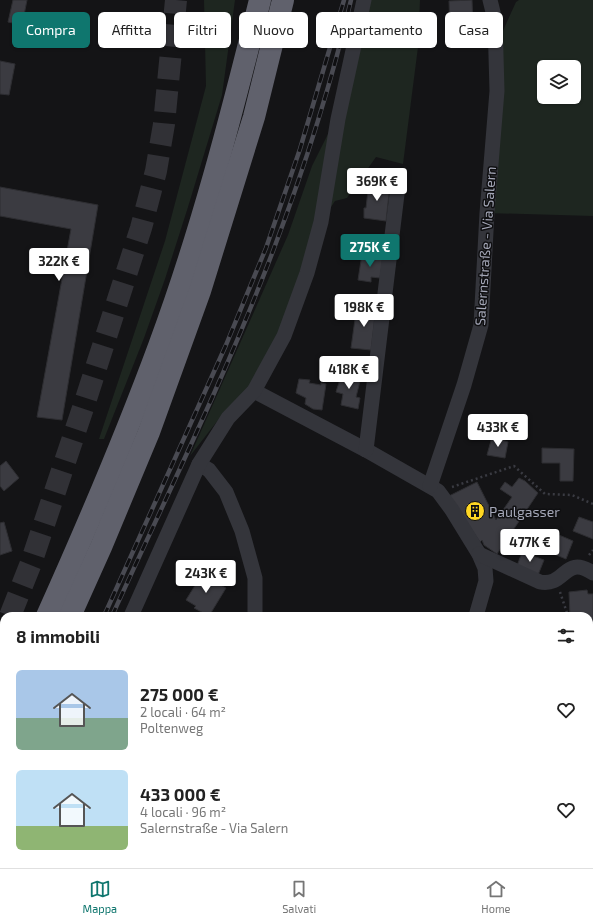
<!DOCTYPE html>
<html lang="it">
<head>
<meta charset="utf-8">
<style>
  body { margin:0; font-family:"Exo 2",sans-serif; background:#f2f2f2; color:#222; height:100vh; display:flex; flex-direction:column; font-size:15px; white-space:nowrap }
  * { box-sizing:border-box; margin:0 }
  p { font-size:13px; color:#767676 }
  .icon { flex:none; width:22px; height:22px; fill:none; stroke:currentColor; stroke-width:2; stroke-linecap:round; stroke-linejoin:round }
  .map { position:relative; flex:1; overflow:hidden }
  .details { position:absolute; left:0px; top:612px; width:593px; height:256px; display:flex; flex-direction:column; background:#fff; border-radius:12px 12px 0 0; box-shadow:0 1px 3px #0004 }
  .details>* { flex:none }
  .banner { position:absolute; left:12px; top:12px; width:569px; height:36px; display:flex; gap:8px }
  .controls { position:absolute; left:537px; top:60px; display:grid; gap:8px }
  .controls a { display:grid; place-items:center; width:44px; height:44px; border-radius:6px; background:#fff; box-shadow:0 1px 3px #0004; font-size:20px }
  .price { position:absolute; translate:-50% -34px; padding:0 9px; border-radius:4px; background:#fff; color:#222; font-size:13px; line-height:26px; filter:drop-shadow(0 1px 2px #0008) }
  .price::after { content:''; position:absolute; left:50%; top:24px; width:12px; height:9px; margin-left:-6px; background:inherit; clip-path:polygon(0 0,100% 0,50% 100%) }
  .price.on { background:#0f766e; color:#fff }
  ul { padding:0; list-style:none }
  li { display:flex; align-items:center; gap:12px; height:100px; padding:0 16px }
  li span { display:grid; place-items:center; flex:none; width:112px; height:80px; border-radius:6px; color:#555 }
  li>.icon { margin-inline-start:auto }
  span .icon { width:48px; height:48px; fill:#fffc; stroke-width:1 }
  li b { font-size:17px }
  h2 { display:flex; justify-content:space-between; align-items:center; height:48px; padding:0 16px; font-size:17px }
  .pill { padding:0 14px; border-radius:6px; background:#fff; box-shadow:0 1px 3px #0004; font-size:14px; line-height:36px }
  .pill.on { background:#0f766e; color:#fff }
  .menu { display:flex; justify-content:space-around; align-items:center; height:56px; border-top:1px solid #e0e0e0; background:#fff; font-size:11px; color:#767676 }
  .menu a { display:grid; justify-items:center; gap:2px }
  .menu .on { color:#0f766e }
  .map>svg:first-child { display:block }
  .green { fill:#1e2620; fill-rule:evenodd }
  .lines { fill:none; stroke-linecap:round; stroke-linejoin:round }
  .stream { stroke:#29303b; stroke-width:4.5 }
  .building { fill:#3b3b41; stroke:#2e2e32 }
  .primary-tunnel { stroke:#313136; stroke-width:22; stroke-dasharray:22 11; stroke-linecap:butt }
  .path { stroke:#3a3b42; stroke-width:2.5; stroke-dasharray:2 3; stroke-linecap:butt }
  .lane { stroke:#34353b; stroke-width:8 }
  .street { stroke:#34353b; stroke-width:15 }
  .secondary { stroke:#42434b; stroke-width:22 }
  .highway { stroke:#60616c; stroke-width:22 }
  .rail-casing { stroke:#494a52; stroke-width:4.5 }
  .rail { stroke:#0f0f11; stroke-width:3; stroke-dasharray:9; stroke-linecap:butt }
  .labels { text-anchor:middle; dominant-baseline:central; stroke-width:3; stroke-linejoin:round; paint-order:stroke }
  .street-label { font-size:14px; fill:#a4a7b7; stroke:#0f0f11 }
  .poi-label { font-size:14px; fill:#a4a7b7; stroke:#0f0f11; text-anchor:start }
</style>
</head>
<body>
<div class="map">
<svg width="593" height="868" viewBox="0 0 593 868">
  <rect width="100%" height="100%" fill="#141416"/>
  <!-- green -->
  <g class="green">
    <polygon points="204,0 235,0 222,95 188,207 165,279 144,338 104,439 99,439 165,241 206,86"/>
    <polygon points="368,0 420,0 418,47 403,164 376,157 347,198 335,201 321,222 307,273 254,391 222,415 190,456 288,235 312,166 346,98"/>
    <path d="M519,0H593V216L487,213L496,46L516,2ZM544,67H574V97H544Z"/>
    <polygon points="589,844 593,846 593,868 536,868 537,864 589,864"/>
  </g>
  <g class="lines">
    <!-- stream -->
    <polyline class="stream" points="134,864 138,868"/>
  </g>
  <!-- building -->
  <g class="building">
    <polygon points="13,0 27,0 22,25 8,22"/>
    <polygon points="472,0 473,26 478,26 478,38 464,38 463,30 450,30 449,1"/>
    <polygon points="0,61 15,64 9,95 0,94"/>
    <polygon points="369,182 390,184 386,221 364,218 364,208 366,208"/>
    <polygon points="0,187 98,205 62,420 37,417 71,229 0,216"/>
    <polygon points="362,254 383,257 380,278 371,277 371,282 358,280"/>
    <polygon points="357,305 376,307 371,350 351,348"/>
    <polygon points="342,373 351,376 351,374 361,377 356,397 360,398 358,409 341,405 343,394 336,392"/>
    <polygon points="299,379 310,380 309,383 321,385 321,383 326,384 322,410 313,409 305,404 306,398 296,393"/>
    <polygon points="492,437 508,442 505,458 487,455"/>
    <polygon points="542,448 574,449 573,481 560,481 560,463 542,463"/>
    <polygon points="6,461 19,478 4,491 0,486 0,466"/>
    <polygon points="519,478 525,481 538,493 497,554 484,545 482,540 480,542 449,496 477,482 496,520 512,497 500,489 505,482 512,487"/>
    <polygon points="579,517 593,522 593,539 573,531"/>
    <polygon points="4,522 12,551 0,555 0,523"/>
    <polygon points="552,532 573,541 566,559 544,550"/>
    <polygon points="522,552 544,560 538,575 517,566"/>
    <polygon points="204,571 214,577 212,580 226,588 209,616 194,608 196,606 186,600"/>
    <polygon points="587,590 588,594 593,594 593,622 589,623 589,616 570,616 569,592"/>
    <polygon points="592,695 593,695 593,733 589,730 589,699"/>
    <polygon points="589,819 593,820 593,844 589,842"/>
    <polygon points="372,864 411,864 411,865 394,868 372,868"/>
  </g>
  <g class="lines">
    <!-- primary-tunnel -->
    <g class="primary-tunnel">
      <polyline points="10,616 31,563 84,405 141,228 156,171 164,124 176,0"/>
      <polyline points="0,639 4,631"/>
    </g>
    <!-- path -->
    <g class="path">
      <polyline points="452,487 514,466 545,494 572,495 593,504"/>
      <polyline points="589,555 593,550"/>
      <polyline points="560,592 568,616"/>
      <polyline points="589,759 593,762"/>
      <polyline points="540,868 541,864"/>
    </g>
    <!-- lane -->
    <polyline class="lane" points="49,868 53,864"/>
    <!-- street -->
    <g class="street">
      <polyline points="254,391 366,450 438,491 452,510 479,554 485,568 486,581 476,616"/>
      <polyline points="366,450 398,186"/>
      <polyline points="199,464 209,470 226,492 242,531 255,578 255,613 254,616"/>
      <polyline points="430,486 464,385 481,325 487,213 497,91 495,20 490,0"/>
      <path d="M479,554L540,582C566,587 564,554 593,573"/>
      <polyline points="131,616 199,464 228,418 254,391 284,336 307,273 321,222 338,119 364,0"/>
      <polyline points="336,864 338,868"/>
      <polyline points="440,868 440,864"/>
    </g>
    <!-- secondary -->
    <g class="secondary">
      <polyline points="0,649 4,654"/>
      <polyline points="175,864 178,868"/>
    </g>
    <!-- highway -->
    <g class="highway">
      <path d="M47,616C87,527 125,438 159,346C201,233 231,117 260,0"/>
      <polyline points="70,616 101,547 149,432 200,291 254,117 283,0"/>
      <polyline points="0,722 4,713"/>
      <polyline points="0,772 4,764"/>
    </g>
    <!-- rail casing -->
    <g class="rail-casing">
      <g id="rail">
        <polyline points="104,616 226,345 266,248 300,149 344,0"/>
        <path d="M112,616C167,495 226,375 273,251C304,169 331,85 351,0"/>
        <polyline points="0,846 4,837"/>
        <polyline points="0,865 4,856"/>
      </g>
    </g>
    <!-- rail -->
    <use href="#rail" class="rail"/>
  </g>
  <!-- icons -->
  <defs>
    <g id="building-disc" transform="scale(1)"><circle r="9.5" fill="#ffd723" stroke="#0f0f11"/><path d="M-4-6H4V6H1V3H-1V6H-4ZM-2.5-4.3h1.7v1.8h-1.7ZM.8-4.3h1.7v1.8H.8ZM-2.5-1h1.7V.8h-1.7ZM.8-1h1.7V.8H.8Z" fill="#111"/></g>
  </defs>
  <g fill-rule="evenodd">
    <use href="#building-disc" x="475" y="511"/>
  </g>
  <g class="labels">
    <!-- street labels -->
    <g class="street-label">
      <text transform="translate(485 246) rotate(-86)">Salernstraße - Via Salern</text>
    </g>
    <!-- poi labels -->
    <g class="poi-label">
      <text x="489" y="511">Paulgasser</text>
    </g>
  </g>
</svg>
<div class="controls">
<a><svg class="icon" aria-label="layers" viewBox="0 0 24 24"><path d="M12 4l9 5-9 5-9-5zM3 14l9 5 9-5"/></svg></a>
</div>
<b class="price" style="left:377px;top:202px">369K €</b>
<b class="price on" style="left:370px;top:268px">275K €</b>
<b class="price" style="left:59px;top:282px">322K €</b>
<b class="price" style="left:364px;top:328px">198K €</b>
<b class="price" style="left:349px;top:390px">418K €</b>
<b class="price" style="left:498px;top:448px">433K €</b>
<b class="price" style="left:530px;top:563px">477K €</b>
<b class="price" style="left:206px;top:594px">243K €</b>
<div class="banner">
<a class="pill on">Compra</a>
<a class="pill">Affitta</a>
<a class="pill">Filtri</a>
<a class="pill">Nuovo</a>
<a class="pill">Appartamento</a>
<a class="pill">Casa</a>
</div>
<section class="details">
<h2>8 immobili<svg class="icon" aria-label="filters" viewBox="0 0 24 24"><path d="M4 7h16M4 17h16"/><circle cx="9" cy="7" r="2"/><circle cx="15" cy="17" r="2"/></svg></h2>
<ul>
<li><span style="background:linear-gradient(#a9c7e8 60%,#7fa58c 0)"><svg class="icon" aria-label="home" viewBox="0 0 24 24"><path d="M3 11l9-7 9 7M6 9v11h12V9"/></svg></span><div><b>275 000 €</b><p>2 locali · 64 m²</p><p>Poltenweg</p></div><svg class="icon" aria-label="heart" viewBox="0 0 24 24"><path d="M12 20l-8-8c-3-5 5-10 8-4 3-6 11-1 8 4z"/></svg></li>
<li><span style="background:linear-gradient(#bfe0f5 70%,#8fb573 0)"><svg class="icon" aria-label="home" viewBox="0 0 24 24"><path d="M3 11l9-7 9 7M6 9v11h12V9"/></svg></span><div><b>433 000 €</b><p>4 locali · 96 m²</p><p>Salernstraße - Via Salern</p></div><svg class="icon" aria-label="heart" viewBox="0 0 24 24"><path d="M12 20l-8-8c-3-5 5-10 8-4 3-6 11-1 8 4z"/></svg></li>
</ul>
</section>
</div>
<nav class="menu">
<a class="on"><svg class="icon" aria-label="map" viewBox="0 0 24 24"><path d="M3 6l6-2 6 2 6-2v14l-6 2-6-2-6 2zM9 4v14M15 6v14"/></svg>Mappa</a>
<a><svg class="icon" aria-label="saved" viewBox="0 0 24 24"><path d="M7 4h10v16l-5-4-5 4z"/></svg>Salvati</a>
<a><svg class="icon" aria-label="home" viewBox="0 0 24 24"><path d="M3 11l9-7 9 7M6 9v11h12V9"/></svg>Home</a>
</nav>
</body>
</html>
